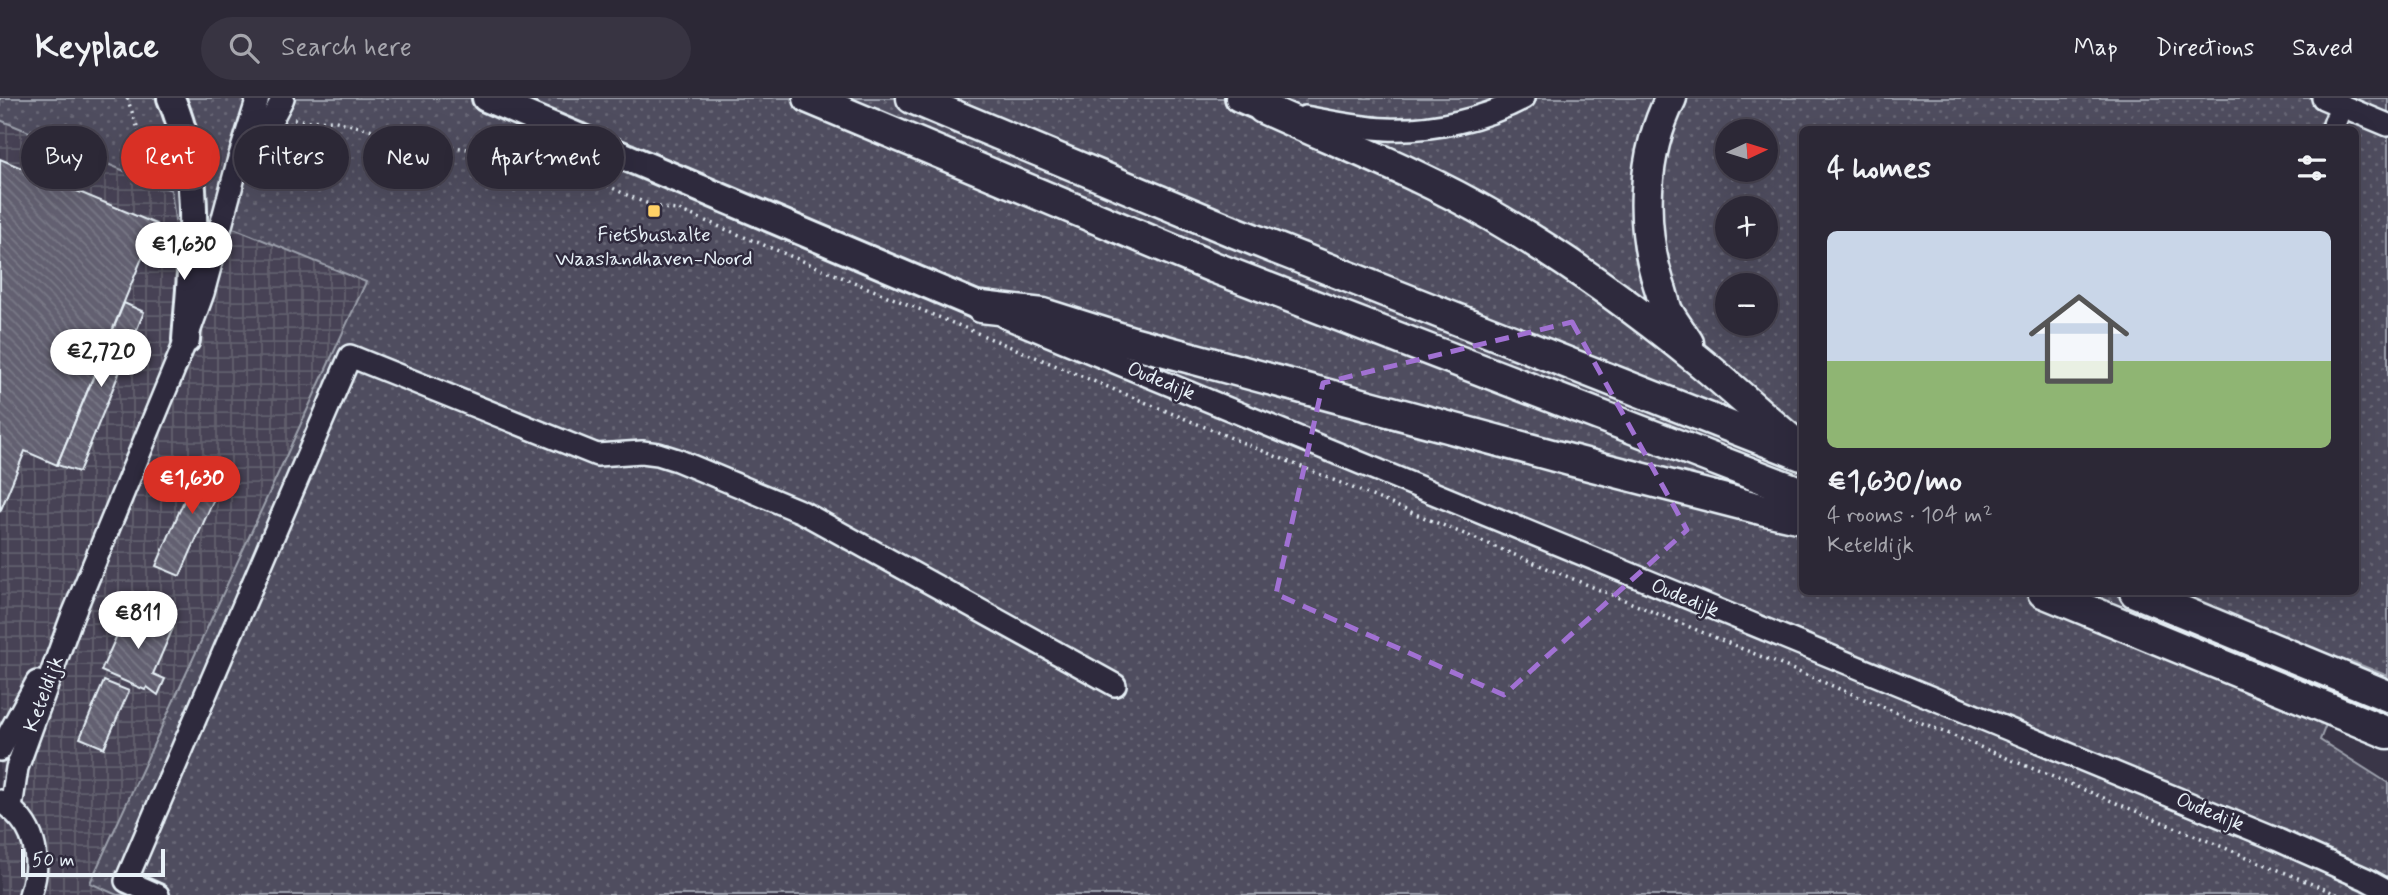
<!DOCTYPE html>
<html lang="en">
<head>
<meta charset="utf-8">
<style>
  body { margin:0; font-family:Mynerve,sans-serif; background:#383442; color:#f1f3f6; height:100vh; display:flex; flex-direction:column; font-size:26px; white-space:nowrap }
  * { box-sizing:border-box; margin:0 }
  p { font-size:23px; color:#a6a6ad }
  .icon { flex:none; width:38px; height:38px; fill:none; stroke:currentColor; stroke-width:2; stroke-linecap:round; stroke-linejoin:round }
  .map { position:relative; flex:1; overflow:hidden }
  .side { position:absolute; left:1799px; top:28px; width:560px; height:469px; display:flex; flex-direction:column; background:#2c2836; border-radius:10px; box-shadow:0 7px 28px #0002,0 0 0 2px #484451 }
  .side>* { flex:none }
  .hud { position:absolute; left:21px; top:28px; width:665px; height:63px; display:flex; gap:14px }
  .needle { width:46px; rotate:86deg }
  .buttons { position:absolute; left:1715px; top:21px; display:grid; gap:14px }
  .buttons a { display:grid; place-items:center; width:63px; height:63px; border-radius:50%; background:#2c2836; box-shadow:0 7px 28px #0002,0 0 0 2px #484451; font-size:35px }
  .scale { position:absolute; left:21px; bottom:18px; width:144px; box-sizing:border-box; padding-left:7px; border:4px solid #e8f1f8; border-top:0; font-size:19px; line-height:24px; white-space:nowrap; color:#e8f1f8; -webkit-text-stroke:5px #2f2a3d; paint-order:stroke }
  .price { position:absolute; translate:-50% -60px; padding:0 16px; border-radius:24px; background:#fff; color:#222; font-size:23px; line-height:46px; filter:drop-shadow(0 2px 4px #0008) }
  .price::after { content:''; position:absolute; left:50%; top:42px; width:21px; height:16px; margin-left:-10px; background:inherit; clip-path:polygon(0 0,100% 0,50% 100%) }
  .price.selected { background:#d93025; color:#fff }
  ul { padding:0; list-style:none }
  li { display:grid; align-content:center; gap:14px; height:371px; padding:0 28px }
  li span { display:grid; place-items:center; height:217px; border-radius:10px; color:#555 }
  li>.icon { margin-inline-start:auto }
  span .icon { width:126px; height:126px; fill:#fffc; stroke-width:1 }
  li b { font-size:30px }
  h2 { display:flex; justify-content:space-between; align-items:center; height:84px; padding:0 28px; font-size:30px }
  .pill { padding:0 24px; border-radius:32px; background:#2c2836; box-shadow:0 7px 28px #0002,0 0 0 2px #484451; font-size:24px; line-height:63px }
  .pill.selected { background:#d93025; color:#fff }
  header { display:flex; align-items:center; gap:42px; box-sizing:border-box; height:98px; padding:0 35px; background:#2c2836; border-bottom:2px solid #484451 }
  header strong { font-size:33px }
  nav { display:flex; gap:38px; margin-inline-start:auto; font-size:24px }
  .search { width:490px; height:63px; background:#383442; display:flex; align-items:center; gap:18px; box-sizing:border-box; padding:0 24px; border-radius:38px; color:#a6a6ad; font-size:26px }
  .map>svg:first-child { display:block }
  .industrial { fill:url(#industrial-grid) }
  .green { fill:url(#green-dots); stroke:#9ca0ac; stroke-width:2; fill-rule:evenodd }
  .building { fill:url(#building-back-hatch); stroke:#e8f1f8; stroke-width:2 }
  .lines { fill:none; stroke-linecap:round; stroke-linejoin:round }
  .minor-casing { stroke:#e8f1f8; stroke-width:26 }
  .major-casing { stroke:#e8f1f8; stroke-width:32 }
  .highway-casing { stroke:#e8f1f8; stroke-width:35 }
  .path { stroke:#e8f1f8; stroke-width:3.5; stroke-dasharray:2 5; stroke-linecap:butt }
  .minor { stroke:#2f2a3d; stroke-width:21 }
  .major { stroke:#2f2a3d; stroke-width:26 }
  .highway { stroke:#2f2a3d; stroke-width:30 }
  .marked { fill:none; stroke:#a171d3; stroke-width:5; stroke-dasharray:14 9; stroke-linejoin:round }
  .poi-dot { fill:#ffd166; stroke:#2f2a3d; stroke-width:2.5 }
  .labels { text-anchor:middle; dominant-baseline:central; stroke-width:5; stroke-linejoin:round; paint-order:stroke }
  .poi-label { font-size:21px; fill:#e8f1f8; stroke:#2f2a3d }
  .street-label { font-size:21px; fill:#e8f1f8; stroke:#2f2a3d }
</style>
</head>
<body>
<header>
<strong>Keyplace</strong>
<div class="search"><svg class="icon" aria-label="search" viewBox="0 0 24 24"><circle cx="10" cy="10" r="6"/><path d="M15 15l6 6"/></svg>Search here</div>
<nav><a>Map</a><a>Directions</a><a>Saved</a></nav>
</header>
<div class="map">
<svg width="2388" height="797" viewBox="0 0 2388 797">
  <defs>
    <pattern id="industrial-grid" width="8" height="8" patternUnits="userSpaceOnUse" patternTransform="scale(1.75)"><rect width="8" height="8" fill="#464354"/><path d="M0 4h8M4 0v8" fill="none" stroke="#615f6d"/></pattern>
    <pattern id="green-dots" width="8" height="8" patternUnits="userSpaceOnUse" patternTransform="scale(1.75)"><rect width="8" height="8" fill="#504e5f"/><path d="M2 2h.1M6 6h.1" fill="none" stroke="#696877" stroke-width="1.8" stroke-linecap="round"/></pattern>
    <pattern id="building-back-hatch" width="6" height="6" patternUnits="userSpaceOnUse" patternTransform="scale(1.75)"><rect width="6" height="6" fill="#636171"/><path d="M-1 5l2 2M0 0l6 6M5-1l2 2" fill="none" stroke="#797886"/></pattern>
  </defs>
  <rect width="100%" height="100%" fill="#3a3648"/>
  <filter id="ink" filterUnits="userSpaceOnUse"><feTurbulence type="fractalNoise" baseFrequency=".0143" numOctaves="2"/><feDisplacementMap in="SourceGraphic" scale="14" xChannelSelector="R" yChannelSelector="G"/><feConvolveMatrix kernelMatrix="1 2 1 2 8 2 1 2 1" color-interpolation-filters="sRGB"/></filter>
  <g filter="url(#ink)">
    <!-- industrial -->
    <polygon class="industrial" points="0,22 171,92 176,122 236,131 366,183 90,785 117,797 0,797"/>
    <!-- green -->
    <path class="green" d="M0,0H248L275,34L296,0H2388V578L2351,563L2320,642L2388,685V797H117L90,785L366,184L236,131L175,122L171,92L0,22ZM1802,32H2356V494H1802ZM1727,33H1766V72H1727ZM1727,110H1766V149H1727ZM1727,187H1766V226H1727Z"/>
    <!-- building -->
    <g class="building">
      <polygon points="0,61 156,126 57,367 25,353 0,414"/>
      <polygon points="124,205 144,214 79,374 57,367"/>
      <polygon points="203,358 228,369 180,478 156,468"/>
      <polygon points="142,509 152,513 149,519 173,530 153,576 165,581 158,597 147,589 145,592 101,573 129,510 139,515"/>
      <polygon points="104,583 129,593 104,650 80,640"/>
    </g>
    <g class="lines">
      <!-- minor casing -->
      <g class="minor-casing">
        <g id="minor">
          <polyline points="2323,0 2388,27"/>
          <path d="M1305,19C1332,24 1359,30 1386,31C1433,33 1484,21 1524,0"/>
          <polyline points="2332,32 2341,8"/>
          <polyline points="252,59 283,0"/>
          <polyline points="1005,219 2278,742 2366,781 2388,793"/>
          <polyline points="0,652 37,584"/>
          <path d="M0,703C35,725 43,759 30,797"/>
          <polyline points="11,710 17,670 70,524 186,242 203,195 238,64 258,0"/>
          <polyline points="158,797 126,783 350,258 597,357 642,354 658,356 677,362 802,414 1115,587"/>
        </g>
      </g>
      <!-- major casing -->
      <g class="major-casing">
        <g id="major">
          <path d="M171,0C204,77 192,160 186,242"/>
          <polyline points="486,0 981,209"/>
          <polyline points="1239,0 1263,10"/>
        </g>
      </g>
      <!-- highway casing -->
      <g class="highway-casing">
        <g id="highway">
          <polyline points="809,0 1213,169 1802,395"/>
          <polyline points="912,0 1232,133 1802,357"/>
          <path d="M1671,0C1642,57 1640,127 1659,187C1662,195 1664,205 1667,213C1673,224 1681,234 1688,245"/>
          <path d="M1263,10C1340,45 1421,76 1494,119C1565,160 1634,210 1698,262C1731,289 1762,318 1794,345"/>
          <polyline points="981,209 1043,216 1132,244 1570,362 1761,411 1802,420"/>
          <polyline points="2043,494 2388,635"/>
          <polyline points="2135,494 2388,598"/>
        </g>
      </g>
      <!-- path -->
      <g class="path">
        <path d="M127,0C138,29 146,62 168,85"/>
        <path d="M294,21L307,23L332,22L413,42L557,66C597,77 637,110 679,112L2339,797"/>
      </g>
      <!-- minor -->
      <use href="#minor" class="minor"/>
      <!-- major -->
      <use href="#major" class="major"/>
      <!-- highway -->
      <use href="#highway" class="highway"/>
    </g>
  </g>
  <!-- marked area -->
  <path class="marked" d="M1572,224L1687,432L1504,597L1276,496L1323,285Z"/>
  <!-- markers -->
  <rect class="poi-dot" x="647" y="106" width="14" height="14" rx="3.5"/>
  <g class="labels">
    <!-- poi labels -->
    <g class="poi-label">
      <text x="654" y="137">Fietsbushalte<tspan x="654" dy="24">Waaslandhaven-Noord</tspan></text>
    </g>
    <!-- street labels -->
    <g class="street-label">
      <text transform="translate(1161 283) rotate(22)">Oudedijk</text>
      <text transform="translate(1685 500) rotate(22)">Oudedijk</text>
      <text transform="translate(44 596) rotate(-70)">Keteldijk</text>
      <text transform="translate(2210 714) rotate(22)">Oudedijk</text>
    </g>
  </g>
</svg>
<div class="buttons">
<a><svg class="needle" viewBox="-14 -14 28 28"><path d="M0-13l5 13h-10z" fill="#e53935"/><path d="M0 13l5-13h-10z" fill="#a6a6ad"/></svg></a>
<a>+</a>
<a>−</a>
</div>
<div class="scale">50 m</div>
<b class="price" style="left:184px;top:184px">€1,630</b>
<b class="price" style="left:101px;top:291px">€2,720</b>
<b class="price selected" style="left:192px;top:418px">€1,630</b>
<b class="price" style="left:138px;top:553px">€811</b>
<div class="hud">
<a class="pill">Buy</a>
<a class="pill selected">Rent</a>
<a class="pill">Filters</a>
<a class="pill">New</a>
<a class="pill">Apartment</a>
</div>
<section class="side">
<h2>4 homes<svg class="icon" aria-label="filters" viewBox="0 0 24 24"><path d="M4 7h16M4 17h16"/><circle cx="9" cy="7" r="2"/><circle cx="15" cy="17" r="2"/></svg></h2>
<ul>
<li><span style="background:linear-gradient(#c9d6e8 60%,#8fb573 0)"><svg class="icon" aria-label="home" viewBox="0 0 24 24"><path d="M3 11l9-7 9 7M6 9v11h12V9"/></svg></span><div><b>€1,630/mo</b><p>4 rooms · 104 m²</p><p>Keteldijk</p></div></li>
</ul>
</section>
</div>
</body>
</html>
